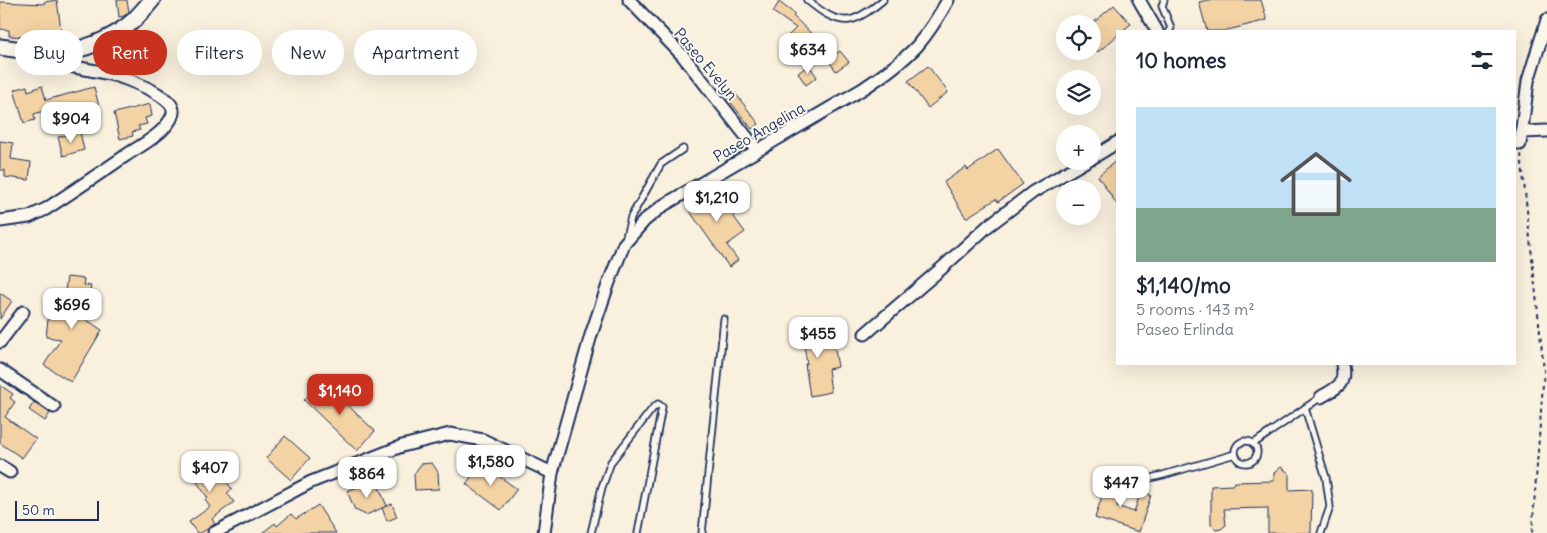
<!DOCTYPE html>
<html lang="en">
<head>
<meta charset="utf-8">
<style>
  body { margin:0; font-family:Delius,sans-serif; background:#f6f6f7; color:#1f2937; height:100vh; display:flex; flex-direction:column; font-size:19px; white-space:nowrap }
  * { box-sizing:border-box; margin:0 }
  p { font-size:16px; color:#747a83 }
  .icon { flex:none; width:28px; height:28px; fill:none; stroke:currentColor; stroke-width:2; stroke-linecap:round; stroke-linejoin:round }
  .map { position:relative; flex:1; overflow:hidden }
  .side { position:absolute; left:1116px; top:30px; width:400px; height:335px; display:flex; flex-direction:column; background:#fff; border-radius:0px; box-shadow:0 5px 20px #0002 }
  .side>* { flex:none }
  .top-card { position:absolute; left:15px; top:30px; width:475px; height:45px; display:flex; gap:10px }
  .controls { position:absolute; left:1056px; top:15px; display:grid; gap:10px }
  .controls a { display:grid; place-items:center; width:45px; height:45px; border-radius:50%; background:#fff; box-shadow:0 5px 20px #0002; font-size:25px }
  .scale { position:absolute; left:15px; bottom:12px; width:84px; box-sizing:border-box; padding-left:5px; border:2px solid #1b2f5e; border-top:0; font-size:14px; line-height:18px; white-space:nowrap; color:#1b2f5e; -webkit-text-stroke:4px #fbf7ec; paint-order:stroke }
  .price { position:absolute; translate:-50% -42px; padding:0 11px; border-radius:10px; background:#fff; color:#222; font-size:16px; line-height:32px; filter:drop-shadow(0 1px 2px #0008) }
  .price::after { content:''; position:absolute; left:50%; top:30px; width:15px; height:11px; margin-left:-8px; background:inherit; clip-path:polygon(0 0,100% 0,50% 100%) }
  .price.current { background:#c8321e; color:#fff }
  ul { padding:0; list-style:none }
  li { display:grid; align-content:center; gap:10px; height:265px; padding:0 20px }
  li+li { border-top:1px solid #e0e1e3 }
  li span { display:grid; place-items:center; height:155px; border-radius:0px; color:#555 }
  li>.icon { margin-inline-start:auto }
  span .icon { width:90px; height:90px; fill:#fffc; stroke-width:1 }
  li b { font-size:21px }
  h2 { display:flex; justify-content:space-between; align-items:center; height:60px; padding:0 20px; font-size:21px }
  .chip { padding:0 18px; border-radius:22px; background:#fff; box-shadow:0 5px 20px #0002; font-size:18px; line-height:45px }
  .chip.current { background:#c8321e; color:#fff }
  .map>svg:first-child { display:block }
  .building { fill:#f3d2a4; stroke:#1b2f5e }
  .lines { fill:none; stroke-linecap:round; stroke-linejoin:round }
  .service-casing { stroke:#1b2f5e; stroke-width:9 }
  .minor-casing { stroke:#1b2f5e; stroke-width:15 }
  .tertiary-casing { stroke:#1b2f5e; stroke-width:19 }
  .path { stroke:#1b2f5e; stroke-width:2; stroke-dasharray:4 4; stroke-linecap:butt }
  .service { stroke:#fbf7ec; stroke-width:5.5 }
  .minor { stroke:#fbf7ec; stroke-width:11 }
  .tertiary { stroke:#fbf7ec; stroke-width:15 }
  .labels { text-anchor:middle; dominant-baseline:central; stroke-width:4; stroke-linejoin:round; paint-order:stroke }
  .street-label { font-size:15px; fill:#1b2f5e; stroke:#fbf7ec }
</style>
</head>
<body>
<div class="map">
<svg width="1547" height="533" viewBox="0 0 1547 533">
  <rect width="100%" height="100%" fill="#f9f0de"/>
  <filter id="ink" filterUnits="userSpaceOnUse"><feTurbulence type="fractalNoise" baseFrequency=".02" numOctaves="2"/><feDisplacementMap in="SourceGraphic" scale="10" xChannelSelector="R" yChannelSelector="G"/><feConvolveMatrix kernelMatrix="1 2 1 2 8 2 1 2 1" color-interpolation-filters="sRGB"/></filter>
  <g filter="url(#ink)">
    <!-- building -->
    <g class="building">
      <polygon points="57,0 61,30 28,35 28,37 9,36 9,30 0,29 0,2 44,4 44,2"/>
      <polygon points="117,0 127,0 129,12 124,16 119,17"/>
      <polygon points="1208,0 1261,0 1267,20 1224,31 1207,31 1199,2"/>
      <polygon points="779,2 795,14 793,16 817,39 804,53 787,37 796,28 773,12"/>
      <polygon points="1114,5 1131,24 1122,31 1118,31 1118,35 1098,52 1092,45 1092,24"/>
      <polygon points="840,51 849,62 836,71 828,60"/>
      <polygon points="809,65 817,77 806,85 798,73"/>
      <polygon points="928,66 948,92 928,108 908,81"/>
      <polygon points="27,86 28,91 42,86 46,100 94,87 99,106 58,117 56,107 34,114 35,120 24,123 14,90"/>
      <polygon points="735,93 759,124 752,129 728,99"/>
      <polygon points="150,104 152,116 145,118 147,124 138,126 140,130 132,132 133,136 120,139 114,113"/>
      <polygon points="80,132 84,150 63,156 58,137"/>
      <polygon points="0,141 13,143 11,159 31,162 29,180 5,177 5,170 0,170"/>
      <polygon points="998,149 1023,184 998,202 996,199 966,218 944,182 966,167 968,170"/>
      <polygon points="1118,159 1118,206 1098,176"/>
      <polygon points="712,187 745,232 727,245 738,260 729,267 686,206"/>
      <polygon points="67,277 84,279 83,285 91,286 90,291 96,292 94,309 64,305 102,330 71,382 44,365 61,339 46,337 49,310 62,312"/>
      <polygon points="0,293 12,301 0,319"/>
      <polygon points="820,323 823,339 833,337 838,367 828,369 831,392 810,396 805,364 807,364 801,326"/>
      <polygon points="322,381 375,431 357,451 304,400"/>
      <polygon points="0,385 13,394 10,398 15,402 5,417 36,439 22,458 0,443"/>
      <polygon points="34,402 50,413 45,421 29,410"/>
      <polygon points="285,436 310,458 291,480 266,458"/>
      <polygon points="206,454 232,489 227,493 234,502 212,519 215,524 201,533 197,533 189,522 210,507 205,500 208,498 192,475 197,471 192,464"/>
      <polygon points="432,463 438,472 439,489 415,490 414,474 421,464"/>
      <polygon points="481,463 517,489 501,510 466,484"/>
      <polygon points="1281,467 1289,473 1289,490 1312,489 1311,533 1268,533 1268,508 1224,509 1226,525 1221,529 1216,530 1211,525 1211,486 1232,485 1235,482 1274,481 1274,473"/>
      <polygon points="1107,481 1124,486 1117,506 1134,512 1141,491 1151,495 1139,532 1095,518"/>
      <polygon points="367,483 370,488 378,485 387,506 366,515 355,510 347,491"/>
      <polygon points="392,504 397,517 387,521 382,508"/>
      <polygon points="318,505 336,533 262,533 275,523 277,526 291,514 296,519"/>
    </g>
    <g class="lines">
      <!-- service casing -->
      <g class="service-casing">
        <g id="service">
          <path d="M807,0C818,9 834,22 849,20C859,19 876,6 883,0"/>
          <polyline points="1164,0 1162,6 1171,28 1169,31"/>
          <polyline points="626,237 631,217 661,164 683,149"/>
          <polyline points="1305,408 1326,478 1330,507 1321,533"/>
          <circle cx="1246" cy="452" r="11"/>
          <polyline points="1253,444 1321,397"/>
          <polyline points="1130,483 1163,475 1235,454"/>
          <polyline points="591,533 602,487 611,462 653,408 658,404 662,407 638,533"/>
          <polyline points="702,533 724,319"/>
        </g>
      </g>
      <!-- minor casing -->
      <g class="minor-casing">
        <g id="minor">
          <polyline points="629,0 683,56 757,150"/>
          <polyline points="1139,0 1157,31"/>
          <polyline points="1522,132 1547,131"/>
          <polyline points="1520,144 1528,81 1547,20"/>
          <polyline points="1092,158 1118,142"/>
          <path d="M0,221L29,217L46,209C72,192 99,174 125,156C138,147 155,139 165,127C169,122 174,116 173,110C172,95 123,77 109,74C85,67 57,68 36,53"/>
          <polyline points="865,334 942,268 988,226 1033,192 1086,161"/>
          <polyline points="0,342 23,312"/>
          <polyline points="0,370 54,407"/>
          <path d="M1321,397C1338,387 1346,385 1342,364"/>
          <polyline points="0,466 10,472"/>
          <polyline points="214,533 311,482 402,446 450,434 483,440 552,473"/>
          <path d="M544,533L552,473L591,335L608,285L624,244L645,220L664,205L861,90C881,77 901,63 917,46C929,32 939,16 948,0"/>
        </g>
      </g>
      <!-- tertiary casing -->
      <g class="tertiary-casing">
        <path id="tertiary" d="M0,47C18,49 36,53 53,53C82,52 113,39 134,20C140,14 146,7 152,0"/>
      </g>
      <!-- path -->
      <polyline class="path" points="1521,154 1544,370 1532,533"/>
      <!-- service -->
      <use href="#service" class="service"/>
      <!-- minor -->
      <use href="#minor" class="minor"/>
      <!-- tertiary -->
      <use href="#tertiary" class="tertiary"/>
    </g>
  </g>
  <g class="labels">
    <!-- street labels -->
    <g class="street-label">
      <text transform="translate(706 64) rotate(50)">Paseo Evelyn</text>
      <text transform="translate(759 132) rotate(-30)">Paseo Angelina</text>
    </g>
  </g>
</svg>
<div class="controls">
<a><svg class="icon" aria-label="locate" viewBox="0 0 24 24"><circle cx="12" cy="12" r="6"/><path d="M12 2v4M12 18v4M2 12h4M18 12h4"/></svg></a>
<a><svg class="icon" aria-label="layers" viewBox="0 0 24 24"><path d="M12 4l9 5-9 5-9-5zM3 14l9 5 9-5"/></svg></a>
<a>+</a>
<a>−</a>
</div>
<div class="scale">50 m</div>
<b class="price" style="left:808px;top:75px">$634</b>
<b class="price" style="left:71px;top:144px">$904</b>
<b class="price" style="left:717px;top:223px">$1,210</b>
<b class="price" style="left:72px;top:330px">$696</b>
<b class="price" style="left:818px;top:359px">$455</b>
<b class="price current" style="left:340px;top:416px">$1,140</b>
<b class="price" style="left:491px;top:487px">$1,580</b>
<b class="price" style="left:210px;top:493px">$407</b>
<b class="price" style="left:367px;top:499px">$864</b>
<b class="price" style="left:1121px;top:508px">$447</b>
<div class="top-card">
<a class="chip">Buy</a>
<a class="chip current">Rent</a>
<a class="chip">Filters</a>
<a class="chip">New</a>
<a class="chip">Apartment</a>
</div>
<section class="side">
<h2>10 homes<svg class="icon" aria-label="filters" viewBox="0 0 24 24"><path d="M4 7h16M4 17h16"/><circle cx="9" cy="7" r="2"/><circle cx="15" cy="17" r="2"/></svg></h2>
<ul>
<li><span style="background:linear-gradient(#bfe0f5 65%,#7fa58c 0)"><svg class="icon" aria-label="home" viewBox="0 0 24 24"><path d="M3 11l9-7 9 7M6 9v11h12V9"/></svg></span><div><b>$1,140/mo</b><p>5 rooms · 143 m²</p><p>Paseo Erlinda</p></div></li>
</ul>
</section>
</div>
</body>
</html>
